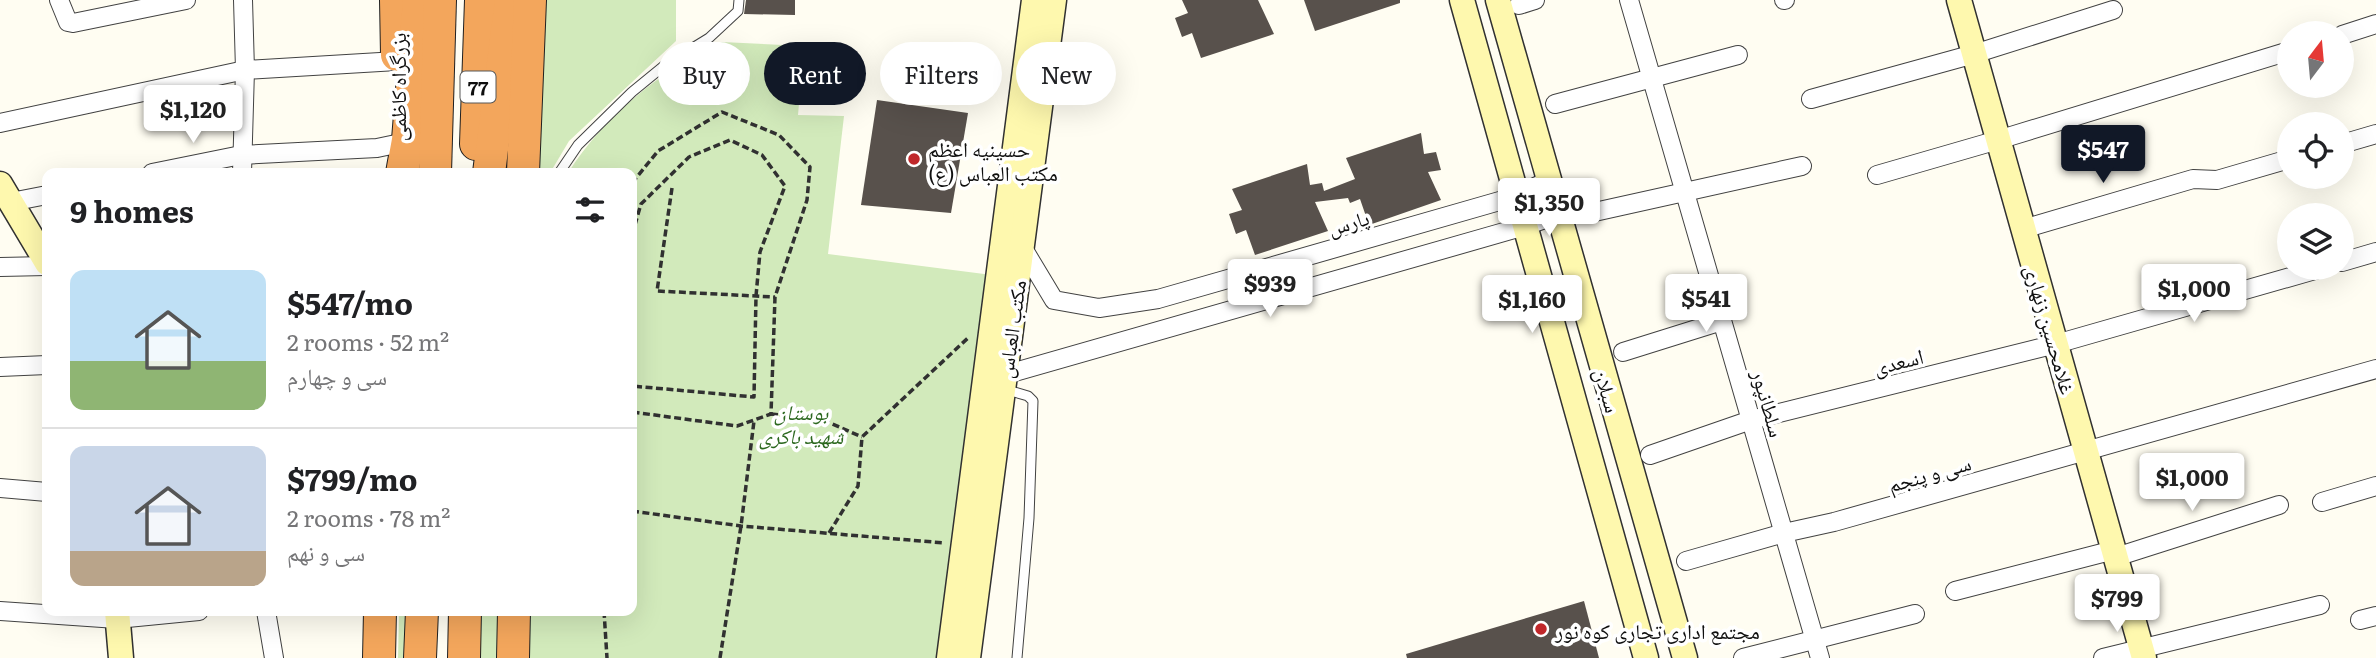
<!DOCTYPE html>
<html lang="en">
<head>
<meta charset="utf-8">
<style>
  body { margin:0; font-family:Literata,"Noto Naskh Arabic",serif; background:#f6f6f6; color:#202124; height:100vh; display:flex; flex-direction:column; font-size:26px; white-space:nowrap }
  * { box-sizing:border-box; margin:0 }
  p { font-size:23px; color:#757577 }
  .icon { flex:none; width:38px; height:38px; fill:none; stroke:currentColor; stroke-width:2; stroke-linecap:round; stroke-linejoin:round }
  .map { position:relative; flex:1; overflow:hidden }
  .details { position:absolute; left:42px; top:168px; width:595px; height:448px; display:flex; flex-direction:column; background:#fff; border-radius:14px; box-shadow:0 7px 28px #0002 }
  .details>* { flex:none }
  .banner { position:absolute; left:658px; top:42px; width:665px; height:63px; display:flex; gap:14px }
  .needle { width:46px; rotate:16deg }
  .controls { position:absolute; left:2277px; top:21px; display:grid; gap:14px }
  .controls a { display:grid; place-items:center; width:77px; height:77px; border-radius:50%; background:#fff; box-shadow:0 7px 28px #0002; font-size:35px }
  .price { position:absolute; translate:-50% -60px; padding:0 16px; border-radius:7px; background:#fff; color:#222; font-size:23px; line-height:46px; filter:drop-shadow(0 2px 4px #0008) }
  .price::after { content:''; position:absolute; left:50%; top:42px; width:21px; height:16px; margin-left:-10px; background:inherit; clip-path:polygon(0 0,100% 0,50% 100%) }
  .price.active { background:#111827; color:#fff }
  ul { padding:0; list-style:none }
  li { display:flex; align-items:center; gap:21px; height:175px; padding:0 28px }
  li+li { border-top:2px solid #e0e0e0 }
  li span { display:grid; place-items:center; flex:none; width:196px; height:140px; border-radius:14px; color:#555 }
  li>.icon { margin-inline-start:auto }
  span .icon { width:84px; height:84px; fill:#fffc; stroke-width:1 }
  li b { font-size:30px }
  h2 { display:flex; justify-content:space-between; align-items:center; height:84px; padding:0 28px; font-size:30px }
  .pill { padding:0 24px; border-radius:32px; background:#fff; box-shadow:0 7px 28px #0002; font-size:24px; line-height:63px }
  .pill.active { background:#111827; color:#fff }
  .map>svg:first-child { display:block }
  .green { fill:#d2eabb }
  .building { fill:#58514c }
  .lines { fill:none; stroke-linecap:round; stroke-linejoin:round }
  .lane-casing { stroke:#424242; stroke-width:11 }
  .street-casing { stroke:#424242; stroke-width:20 }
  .secondary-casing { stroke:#313131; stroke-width:27 }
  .highway-casing { stroke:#202020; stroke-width:34 }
  .path { stroke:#313131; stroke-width:3.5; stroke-dasharray:7 3.5; stroke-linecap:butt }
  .lane { stroke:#fff; stroke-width:9 }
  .street { stroke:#fff; stroke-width:18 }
  .secondary { stroke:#fef8ae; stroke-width:24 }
  .highway { stroke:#f3a65c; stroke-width:32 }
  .poi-dot { fill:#c0272a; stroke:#fff; stroke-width:2.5 }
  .labels { text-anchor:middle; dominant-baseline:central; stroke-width:7; stroke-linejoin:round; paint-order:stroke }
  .shield { fill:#fff; stroke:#575757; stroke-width:2 }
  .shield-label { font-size:19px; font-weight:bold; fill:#0f0f0f }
  .street-label { font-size:21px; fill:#0f0f0f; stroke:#fff }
  .poi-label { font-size:21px; fill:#0f0f0f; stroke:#fff; text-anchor:start }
  .park-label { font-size:21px; font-style:italic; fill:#2c681f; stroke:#fff }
</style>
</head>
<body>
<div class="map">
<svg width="2376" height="658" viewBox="0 0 2376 658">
  <rect width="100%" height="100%" fill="#fffdf2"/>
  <!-- green -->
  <g class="green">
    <polygon points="546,0 676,0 676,41 569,141 550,173 537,173"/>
    <path d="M722,42L804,46L798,115L844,116L828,254L992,275L945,641L936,658H524L525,611H632V173H568C604,116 661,70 722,42Z"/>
    <polygon points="399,611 414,611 412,658 398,658"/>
    <polygon points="481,611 501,611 500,658 480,658"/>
  </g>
  <!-- building -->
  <g class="building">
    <polygon points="746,0 795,0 795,15 744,14"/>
    <polygon points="1182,0 1258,0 1274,34 1201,58 1192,33 1182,37 1175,18 1188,13"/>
    <polygon points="1304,0 1400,0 1400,3 1315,31"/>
    <polygon points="877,100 968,113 951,213 861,205"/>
    <polygon points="1421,133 1424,154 1436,152 1441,170 1428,172 1441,200 1369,225 1360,199 1350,203 1348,198 1315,202 1328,231 1255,255 1246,230 1236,234 1229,214 1242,210 1232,189 1307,164 1310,185 1322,183 1324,191 1355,179 1346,158"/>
    <polygon points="1584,601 1599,658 1407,658 1406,654"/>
  </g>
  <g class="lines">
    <!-- lane casing -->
    <g class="lane-casing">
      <g id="lane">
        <polyline points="559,173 578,145 632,92 665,65 709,38 738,11 739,0"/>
        <polyline points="1004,389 1028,396 1033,401 1029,518 1017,658"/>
      </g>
    </g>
    <!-- street casing -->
    <g class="street-casing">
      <g id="street">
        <polyline points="59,0 68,22 73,23 186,0"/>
        <polyline points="1629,0 1820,658"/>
        <polyline points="1784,0 1785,0"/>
        <polyline points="1519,5 1535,0"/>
        <polyline points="2342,35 2376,24"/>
        <polyline points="1811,99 1974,54 2113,10"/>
        <polyline points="1555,104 1738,55"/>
        <polyline points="0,123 245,70 397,61"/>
        <polyline points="2342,144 2376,134"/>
        <polyline points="152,173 241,155 377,148 396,144"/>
        <polyline points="242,173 245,70 243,0"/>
        <polyline points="1877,175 1998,140 2289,51"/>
        <polyline points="11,202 47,195"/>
        <polyline points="1590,213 1802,166"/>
        <polyline points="2023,229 2193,179 2217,180 2289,159"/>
        <polyline points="1021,245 1054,300 1099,308 1158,299 1517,196 1549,180"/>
        <polyline points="2342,262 2376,252"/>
        <polyline points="0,267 47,266"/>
        <polyline points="1623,352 1722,321"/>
        <polyline points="0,367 47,365"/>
        <polyline points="994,375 1004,375 1525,226 1559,214"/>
        <polyline points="1650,455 1751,420 2056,344 2322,268"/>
        <polyline points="0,488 47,492"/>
        <polyline points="2322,502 2376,486"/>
        <polyline points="2116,557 2279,505"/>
        <polyline points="1686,561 1784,533 1834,522 2376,369"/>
        <polyline points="1955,591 2114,550"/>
        <polyline points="0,611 117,619 199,611"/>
        <polyline points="266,611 274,658"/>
        <polyline points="2360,620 2376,616"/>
        <polyline points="1743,658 1915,614"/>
        <polyline points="2103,658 2320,605"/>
      </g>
    </g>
    <!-- secondary casing -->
    <g class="secondary-casing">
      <g id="secondary">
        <polyline points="1462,0 1646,658"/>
        <polyline points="1498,0 1685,658"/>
        <polyline points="1959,0 2144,658"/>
        <polyline points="0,184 47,263"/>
        <polyline points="117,611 121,658"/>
        <polyline points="949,658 1034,0"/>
        <polyline points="968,658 1054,0"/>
      </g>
    </g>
    <!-- highway casing -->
    <g class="highway-casing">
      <g id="highway">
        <polyline points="396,0 397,55"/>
        <polyline points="476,144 481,0"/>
        <polyline points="402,173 408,140 419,0"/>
        <polyline points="435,173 440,0"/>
        <polyline points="489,173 511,0"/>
        <polyline points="523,173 530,0"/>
        <polyline points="379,658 380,611"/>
        <polyline points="420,658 422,611"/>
        <polyline points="464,658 465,611"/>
        <polyline points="513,658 514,611"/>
      </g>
    </g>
    <!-- path -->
    <g class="path">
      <polyline points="632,183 658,151 722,112 779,135 810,167 807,200 775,297 771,414 737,426 632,412"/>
      <polyline points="672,188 657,291 775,297"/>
      <polyline points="632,235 641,204 689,157 730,140 762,155 785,186 760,252 756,296 754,397 632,386"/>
      <polyline points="771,414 821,419 862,437"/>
      <polyline points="632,511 741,526 945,543"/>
      <polyline points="829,533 858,486 862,437 969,337"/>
      <polyline points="604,611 607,658"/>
      <polyline points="720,658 741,526 754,421"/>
    </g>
    <!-- lane -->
    <use href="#lane" class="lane"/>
    <!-- street -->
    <use href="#street" class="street"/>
    <!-- secondary -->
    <use href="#secondary" class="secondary"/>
    <!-- highway -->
    <use href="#highway" class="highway"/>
  </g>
  <!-- markers -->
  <g class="poi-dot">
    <circle cx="914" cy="159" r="7"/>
    <circle cx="1541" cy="629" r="7"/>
  </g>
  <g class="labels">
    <!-- shield labels -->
    <rect class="shield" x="460.5" y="71.5" width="35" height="31" rx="5"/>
    <g class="shield-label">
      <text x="478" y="87">77</text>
    </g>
    <!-- street labels -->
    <g class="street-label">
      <text transform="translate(396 87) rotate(-90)">بزرگراه کاظمی</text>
      <text transform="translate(1348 221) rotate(-16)">پارس</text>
      <text transform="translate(1010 329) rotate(-82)">مکتب العباس</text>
      <text transform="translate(2052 329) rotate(74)">غلامحسین زنهاری</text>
      <text transform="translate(1898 360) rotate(-14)">اسعدی</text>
      <text transform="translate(1609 390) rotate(74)">سبلان</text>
      <text transform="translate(1770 403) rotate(74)">سلطانپور</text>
      <text transform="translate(1929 472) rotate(-16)">سی و پنجم</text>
    </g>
    <!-- poi labels -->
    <g class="poi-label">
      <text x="928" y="147">حسینیه اعظم<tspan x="928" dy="24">مکتب العباس (ع)</tspan></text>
      <text x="1555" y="629">مجتمع اداری تجاری کوه نور</text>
    </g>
    <!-- park labels -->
    <g class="park-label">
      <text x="801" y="410">بوستان<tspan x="801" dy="24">شهید باکری</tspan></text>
    </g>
  </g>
</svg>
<div class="controls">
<a><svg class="needle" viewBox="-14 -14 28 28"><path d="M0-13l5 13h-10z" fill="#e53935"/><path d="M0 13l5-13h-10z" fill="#757577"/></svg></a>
<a><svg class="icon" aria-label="locate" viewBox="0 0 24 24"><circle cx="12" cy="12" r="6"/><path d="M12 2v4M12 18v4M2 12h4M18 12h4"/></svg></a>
<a><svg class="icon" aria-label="layers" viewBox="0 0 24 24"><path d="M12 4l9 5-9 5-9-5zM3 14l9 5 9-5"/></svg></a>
</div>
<b class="price" style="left:193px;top:145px">$1,120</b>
<b class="price active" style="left:2103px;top:185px">$547</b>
<b class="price" style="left:1549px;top:238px">$1,350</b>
<b class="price" style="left:1270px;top:319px">$939</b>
<b class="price" style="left:2194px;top:324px">$1,000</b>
<b class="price" style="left:1706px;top:334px">$541</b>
<b class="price" style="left:1532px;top:335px">$1,160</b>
<b class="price" style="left:2192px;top:513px">$1,000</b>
<b class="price" style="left:2117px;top:634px">$799</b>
<div class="banner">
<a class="pill">Buy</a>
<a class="pill active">Rent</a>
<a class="pill">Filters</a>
<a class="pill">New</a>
</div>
<section class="details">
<h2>9 homes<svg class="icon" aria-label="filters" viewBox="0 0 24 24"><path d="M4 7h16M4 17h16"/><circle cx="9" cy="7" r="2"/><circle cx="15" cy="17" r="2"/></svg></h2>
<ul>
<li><span style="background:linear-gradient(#bfe0f5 65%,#8fb573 0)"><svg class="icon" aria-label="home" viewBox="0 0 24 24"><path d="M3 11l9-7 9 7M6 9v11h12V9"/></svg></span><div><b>$547/mo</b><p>2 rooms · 52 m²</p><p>سی و چهارم</p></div></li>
<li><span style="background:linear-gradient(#c9d6e8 75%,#b9a48a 0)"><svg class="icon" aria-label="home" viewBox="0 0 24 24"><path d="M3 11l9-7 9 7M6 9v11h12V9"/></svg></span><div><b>$799/mo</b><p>2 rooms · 78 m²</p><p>سی و نهم</p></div></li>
</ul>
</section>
</div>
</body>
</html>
